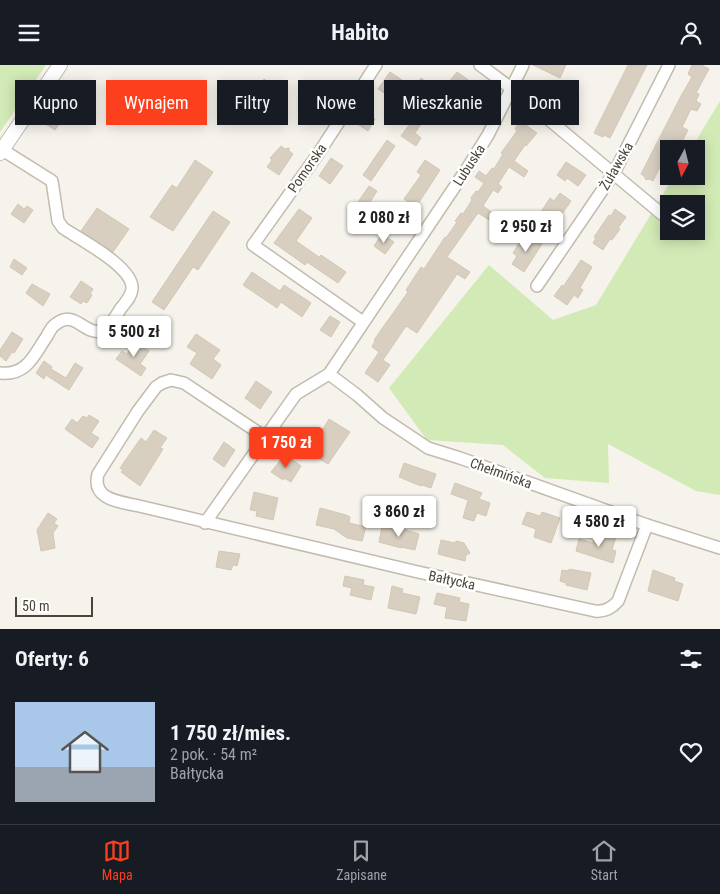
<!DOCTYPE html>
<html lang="pl">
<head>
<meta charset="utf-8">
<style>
  body { margin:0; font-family:"Roboto Condensed",sans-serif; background:#242831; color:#f1f3f6; height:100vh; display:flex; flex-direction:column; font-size:19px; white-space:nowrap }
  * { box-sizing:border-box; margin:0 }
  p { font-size:16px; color:#9ea1a6 }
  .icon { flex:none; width:28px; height:28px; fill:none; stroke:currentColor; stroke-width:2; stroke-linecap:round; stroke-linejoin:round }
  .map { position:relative; height:564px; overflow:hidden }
  .panel { display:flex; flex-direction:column; background:#171b24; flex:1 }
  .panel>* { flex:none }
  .banner { position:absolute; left:15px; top:15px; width:690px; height:45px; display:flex; gap:10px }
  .needle { width:32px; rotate:187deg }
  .buttons { position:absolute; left:660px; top:75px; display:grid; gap:10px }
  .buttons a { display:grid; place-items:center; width:45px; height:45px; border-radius:0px; background:#171b24; box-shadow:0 2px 12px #0003; font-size:25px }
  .scale { position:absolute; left:15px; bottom:12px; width:78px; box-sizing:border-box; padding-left:5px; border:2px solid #4b4439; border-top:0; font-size:14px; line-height:18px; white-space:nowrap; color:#4b4439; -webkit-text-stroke:4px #fff; paint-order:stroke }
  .price { position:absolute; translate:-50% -42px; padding:0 11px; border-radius:5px; background:#fff; color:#222; font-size:16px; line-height:32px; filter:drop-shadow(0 1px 2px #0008) }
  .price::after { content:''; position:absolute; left:50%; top:30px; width:15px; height:11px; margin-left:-8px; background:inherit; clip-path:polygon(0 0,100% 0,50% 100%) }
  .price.active { background:#fc3f1d; color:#fff }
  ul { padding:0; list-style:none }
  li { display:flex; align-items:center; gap:15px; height:125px; padding:0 15px }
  li span { display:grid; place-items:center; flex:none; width:140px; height:100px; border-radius:0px; color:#555 }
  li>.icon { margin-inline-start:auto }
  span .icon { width:60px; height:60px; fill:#fffc; stroke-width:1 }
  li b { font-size:21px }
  h2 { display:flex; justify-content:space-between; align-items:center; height:60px; padding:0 15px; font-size:21px }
  .chip { padding:0 18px; border-radius:0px; background:#171b24; box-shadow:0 2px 12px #0003; font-size:18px; line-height:45px }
  .chip.active { background:#fc3f1d; color:#fff }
  header { display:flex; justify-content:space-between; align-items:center; height:65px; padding:0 15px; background:#171b24; font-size:22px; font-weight:700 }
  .dock { display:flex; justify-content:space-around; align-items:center; height:70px; border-top:1px solid #363941; background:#171b24; font-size:14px; color:#9ea1a6 }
  .dock a { display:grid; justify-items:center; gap:2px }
  .dock .active { color:#fc3f1d }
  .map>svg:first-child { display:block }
  .green { fill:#d2eab5; fill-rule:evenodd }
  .building { fill:#d8cfc1; stroke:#d3c7b4 }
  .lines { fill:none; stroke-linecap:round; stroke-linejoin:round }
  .minor-casing { stroke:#c2bbae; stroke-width:14 }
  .tertiary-casing { stroke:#c2bbae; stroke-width:16 }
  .minor { stroke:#fff; stroke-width:11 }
  .tertiary { stroke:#fff; stroke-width:14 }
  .labels { text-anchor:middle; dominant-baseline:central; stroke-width:5; stroke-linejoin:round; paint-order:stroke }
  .street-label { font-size:14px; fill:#4b4439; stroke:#fff }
</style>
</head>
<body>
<header><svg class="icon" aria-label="menu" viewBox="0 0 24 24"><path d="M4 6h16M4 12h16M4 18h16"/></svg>Habito<svg class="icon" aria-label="person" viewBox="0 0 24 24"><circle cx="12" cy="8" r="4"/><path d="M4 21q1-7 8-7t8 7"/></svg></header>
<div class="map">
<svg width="720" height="564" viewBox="0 0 720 564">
  <rect width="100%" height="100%" fill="#f6f3ec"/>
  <!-- green -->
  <g class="green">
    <polygon points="0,0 46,0 0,67"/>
    <path d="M720,36V430L696,426L608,379L609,418L545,413L503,380L427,375L389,323L489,200L553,255L596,240L674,111H696V84H691ZM669,139H696V166H669Z"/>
  </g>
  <!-- building -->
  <g class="building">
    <polygon points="533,0 566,0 560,13"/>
    <polygon points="628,0 647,0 610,73 604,70 603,72 594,68"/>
    <polygon points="692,0 702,0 709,4 696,28 699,29 696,36 701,39 697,46 691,44 682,62 688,65 678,84 669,84 669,96 664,94 653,116 649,114 646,115 644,111 641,109 681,31 692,12 688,9"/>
    <polygon points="390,7 411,21 414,17 417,19 421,13 434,23 421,42 395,23 389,31 378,24"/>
    <polygon points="457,7 470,16 468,19 471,21 466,28 449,17"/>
    <polygon points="264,14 276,23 256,53 243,44"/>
    <polygon points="323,18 335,27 332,32 334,34 325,47 298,24 302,19 316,28"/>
    <polygon points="554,18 575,28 569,39 559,34 558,37 549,33 552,28 550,27"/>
    <polygon points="70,26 81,34 74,44 71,42 55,65 44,58 55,42 57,44"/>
    <polygon points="460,31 481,45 472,58 457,48 459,45 453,41"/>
    <polygon points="364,46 375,54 368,66 356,58"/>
    <polygon points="418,48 425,53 415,68 421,73 416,81 401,71"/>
    <polygon points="520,56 537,68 526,81 525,80 514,96 528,106 524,112 509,102 498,119 502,122 498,128 493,125 483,141 496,150 491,156 478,148 447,192 470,207 465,214 457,209 417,268 406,261 383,295 390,300 378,317 365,308 379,287 372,282 375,276 374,275 408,227 406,225 421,202 424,204 445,172 446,173 457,157 455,156 461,148 463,149 472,135 471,133 476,126 478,127 484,118 475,112 479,106 486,111 492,103 494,104 503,89 501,88 517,66 515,64"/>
    <polygon points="387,75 395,81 371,116 363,110"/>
    <polygon points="281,81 285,84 289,83 289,86 293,89 279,110 267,102 272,95 270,93"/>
    <polygon points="331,93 343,101 330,119 319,111"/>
    <polygon points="195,95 213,107 173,166 150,152 172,120 177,123"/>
    <polygon points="425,95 440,105 416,142 404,134 421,110 417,107"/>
    <polygon points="566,97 586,110 578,121 567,113 565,116 557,110"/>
    <polygon points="369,121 377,126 367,142 358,137"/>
    <polygon points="560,128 571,136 551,165 540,157 545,149 541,147 550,133 554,136"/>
    <polygon points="18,139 24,144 27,141 33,145 24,158 11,149"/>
    <polygon points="97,143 129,164 113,187 81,166"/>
    <polygon points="299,144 312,153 296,176 319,192 321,190 346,207 338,218 307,197 305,200 274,178"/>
    <polygon points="615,144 626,152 618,163 620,164 612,175 610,174 603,185 593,178 596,173 594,172 609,150 611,151"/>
    <polygon points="213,146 230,157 198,205 193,202 164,245 152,237"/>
    <polygon points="382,169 394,177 385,189 374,181"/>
    <polygon points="530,170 542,179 524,207 512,199 517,191 513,188 521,175 525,178"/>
    <polygon points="14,194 27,203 22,210 10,202"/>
    <polygon points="581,195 592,202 580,223 583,225 578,233 574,230 567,240 554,231 562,220 563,222"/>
    <polygon points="252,207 280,226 284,220 311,238 302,252 281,237 277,243 243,220"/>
    <polygon points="81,216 93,224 90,229 92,230 87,238 83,236 81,239 70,232"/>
    <polygon points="32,219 50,229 43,241 26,228"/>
    <polygon points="330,251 340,257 331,272 320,265"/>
    <polygon points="12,267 23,274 14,288 12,287 6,296 0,291 0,285"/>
    <polygon points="196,269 220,285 213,294 221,300 212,314 190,299 197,288 187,282"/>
    <polygon points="135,277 149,286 140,299 146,303 141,311 116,294 122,286 127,289"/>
    <polygon points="44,296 52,302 51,304 66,313 75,298 83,303 69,325 46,310 44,314 36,308"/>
    <polygon points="256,316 272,327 260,344 245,333"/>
    <polygon points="89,350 99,356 91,368 99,373 92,383 65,364 72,354 77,358 83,351 87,353"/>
    <polygon points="329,354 350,367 328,399 299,381 310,364 320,369"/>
    <polygon points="154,365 167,373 160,383 163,384 140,421 121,407 123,405 120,403 141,373 146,377"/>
    <polygon points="224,377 235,385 224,402 213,394"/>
    <polygon points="283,392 288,396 290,393 301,401 291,417 284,413 283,415 271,407"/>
    <polygon points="404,398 436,409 431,423 422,420 421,421 399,412"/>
    <polygon points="455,418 482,428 479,434 490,438 486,451 477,448 474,456 463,453 468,435 451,429"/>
    <polygon points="254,427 278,433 273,455 256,451 257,446 250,445"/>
    <polygon points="320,443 346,450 350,452 349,458 366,462 362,476 347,473 334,464 316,460"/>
    <polygon points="527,447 540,451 542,447 560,453 551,478 534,472 536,464 522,459"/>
    <polygon points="48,448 57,454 54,458 58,461 53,468 55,483 41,486 37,465"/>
    <polygon points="393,460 405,463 405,465 419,469 415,485 401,482 401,483 379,477 382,462 392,464"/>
    <polygon points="602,468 616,472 612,485 616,486 613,498 576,486 579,474 593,478 594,472 600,474"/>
    <polygon points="441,475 455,478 456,476 464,478 470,488 466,490 465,496 438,489"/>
    <polygon points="219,486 240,489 237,501 233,500 231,505 216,502"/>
    <polygon points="569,504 591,508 587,525 566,520 566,518 560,516 562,505 569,506"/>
    <polygon points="653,505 675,513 674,516 683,519 678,536 648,526"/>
    <polygon points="345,511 364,515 363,520 374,522 371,535 350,530 352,523 343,521"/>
    <polygon points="392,521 403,524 402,528 420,532 416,549 388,543"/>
    <polygon points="437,528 460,533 459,537 469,539 466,556 445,553 447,542 434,539"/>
  </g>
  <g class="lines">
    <!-- minor casing -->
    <g class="minor-casing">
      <g id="minor">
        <polyline points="480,0 511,23 663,150"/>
        <polyline points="537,221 614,108 669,0"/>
        <polyline points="363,257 253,180 318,89 376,0"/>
        <path d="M0,308C27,311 34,290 47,271C49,267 52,261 56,259C75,244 84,270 101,266C110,263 116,251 121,243C126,237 131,232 132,224C134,202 79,174 63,163L58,156L52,116L9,89L3,83"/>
        <polyline points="329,309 357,330 383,353 428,383 460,393 647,460 720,483"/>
        <path d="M265,372L184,318L171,315L162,318L156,322L138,346L98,409C91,435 121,437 139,441L418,507L595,546C605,547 612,543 618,536L647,460"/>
        <polyline points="205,458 296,329 329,309 468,102 488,70 523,0"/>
      </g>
    </g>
    <!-- tertiary casing -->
    <g class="tertiary-casing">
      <polyline id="tertiary" points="0,88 60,0"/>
    </g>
    <!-- minor -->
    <use href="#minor" class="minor"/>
    <!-- tertiary -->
    <use href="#tertiary" class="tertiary"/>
  </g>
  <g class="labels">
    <!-- street labels -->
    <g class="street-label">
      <text transform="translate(469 100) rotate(-57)">Lubuska</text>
      <text transform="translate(616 101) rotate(-60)">Żuławska</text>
      <text transform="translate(307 103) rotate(-55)">Pomorska</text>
      <text transform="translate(501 408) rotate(20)">Chełmińska</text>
      <text transform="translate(452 515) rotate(12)">Bałtycka</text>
    </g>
  </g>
</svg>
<div class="buttons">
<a><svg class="needle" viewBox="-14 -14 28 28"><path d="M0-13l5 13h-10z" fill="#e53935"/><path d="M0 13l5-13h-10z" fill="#9ea1a6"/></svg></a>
<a><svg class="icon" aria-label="layers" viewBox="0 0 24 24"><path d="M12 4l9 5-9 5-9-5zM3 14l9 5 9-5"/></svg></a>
</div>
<div class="scale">50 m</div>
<b class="price" style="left:384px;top:179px">2 080 zł</b>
<b class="price" style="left:526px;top:188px">2 950 zł</b>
<b class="price" style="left:134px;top:293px">5 500 zł</b>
<b class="price active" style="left:286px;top:404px">1 750 zł</b>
<b class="price" style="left:399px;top:473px">3 860 zł</b>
<b class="price" style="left:599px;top:483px">4 580 zł</b>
<div class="banner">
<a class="chip">Kupno</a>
<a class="chip active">Wynajem</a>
<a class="chip">Filtry</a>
<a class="chip">Nowe</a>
<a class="chip">Mieszkanie</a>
<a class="chip">Dom</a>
</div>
</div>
<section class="panel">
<h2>Oferty: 6<svg class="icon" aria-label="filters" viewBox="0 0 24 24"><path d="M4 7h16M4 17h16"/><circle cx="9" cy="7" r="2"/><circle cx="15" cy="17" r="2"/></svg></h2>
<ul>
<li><span style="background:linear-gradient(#a9c7e8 65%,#9aa5b1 0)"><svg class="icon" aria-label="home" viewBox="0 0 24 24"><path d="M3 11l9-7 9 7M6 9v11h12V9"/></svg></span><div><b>1 750 zł/mies.</b><p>2 pok. · 54 m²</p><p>Bałtycka</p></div><svg class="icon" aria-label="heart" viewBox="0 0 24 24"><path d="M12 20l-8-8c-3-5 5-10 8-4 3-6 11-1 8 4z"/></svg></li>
</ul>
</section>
<nav class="dock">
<a class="active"><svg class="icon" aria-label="map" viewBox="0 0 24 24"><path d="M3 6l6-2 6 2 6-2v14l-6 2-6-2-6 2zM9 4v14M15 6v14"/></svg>Mapa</a>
<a><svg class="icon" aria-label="saved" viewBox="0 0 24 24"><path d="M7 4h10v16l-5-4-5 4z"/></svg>Zapisane</a>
<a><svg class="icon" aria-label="home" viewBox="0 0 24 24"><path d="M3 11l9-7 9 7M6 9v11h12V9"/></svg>Start</a>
</nav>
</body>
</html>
